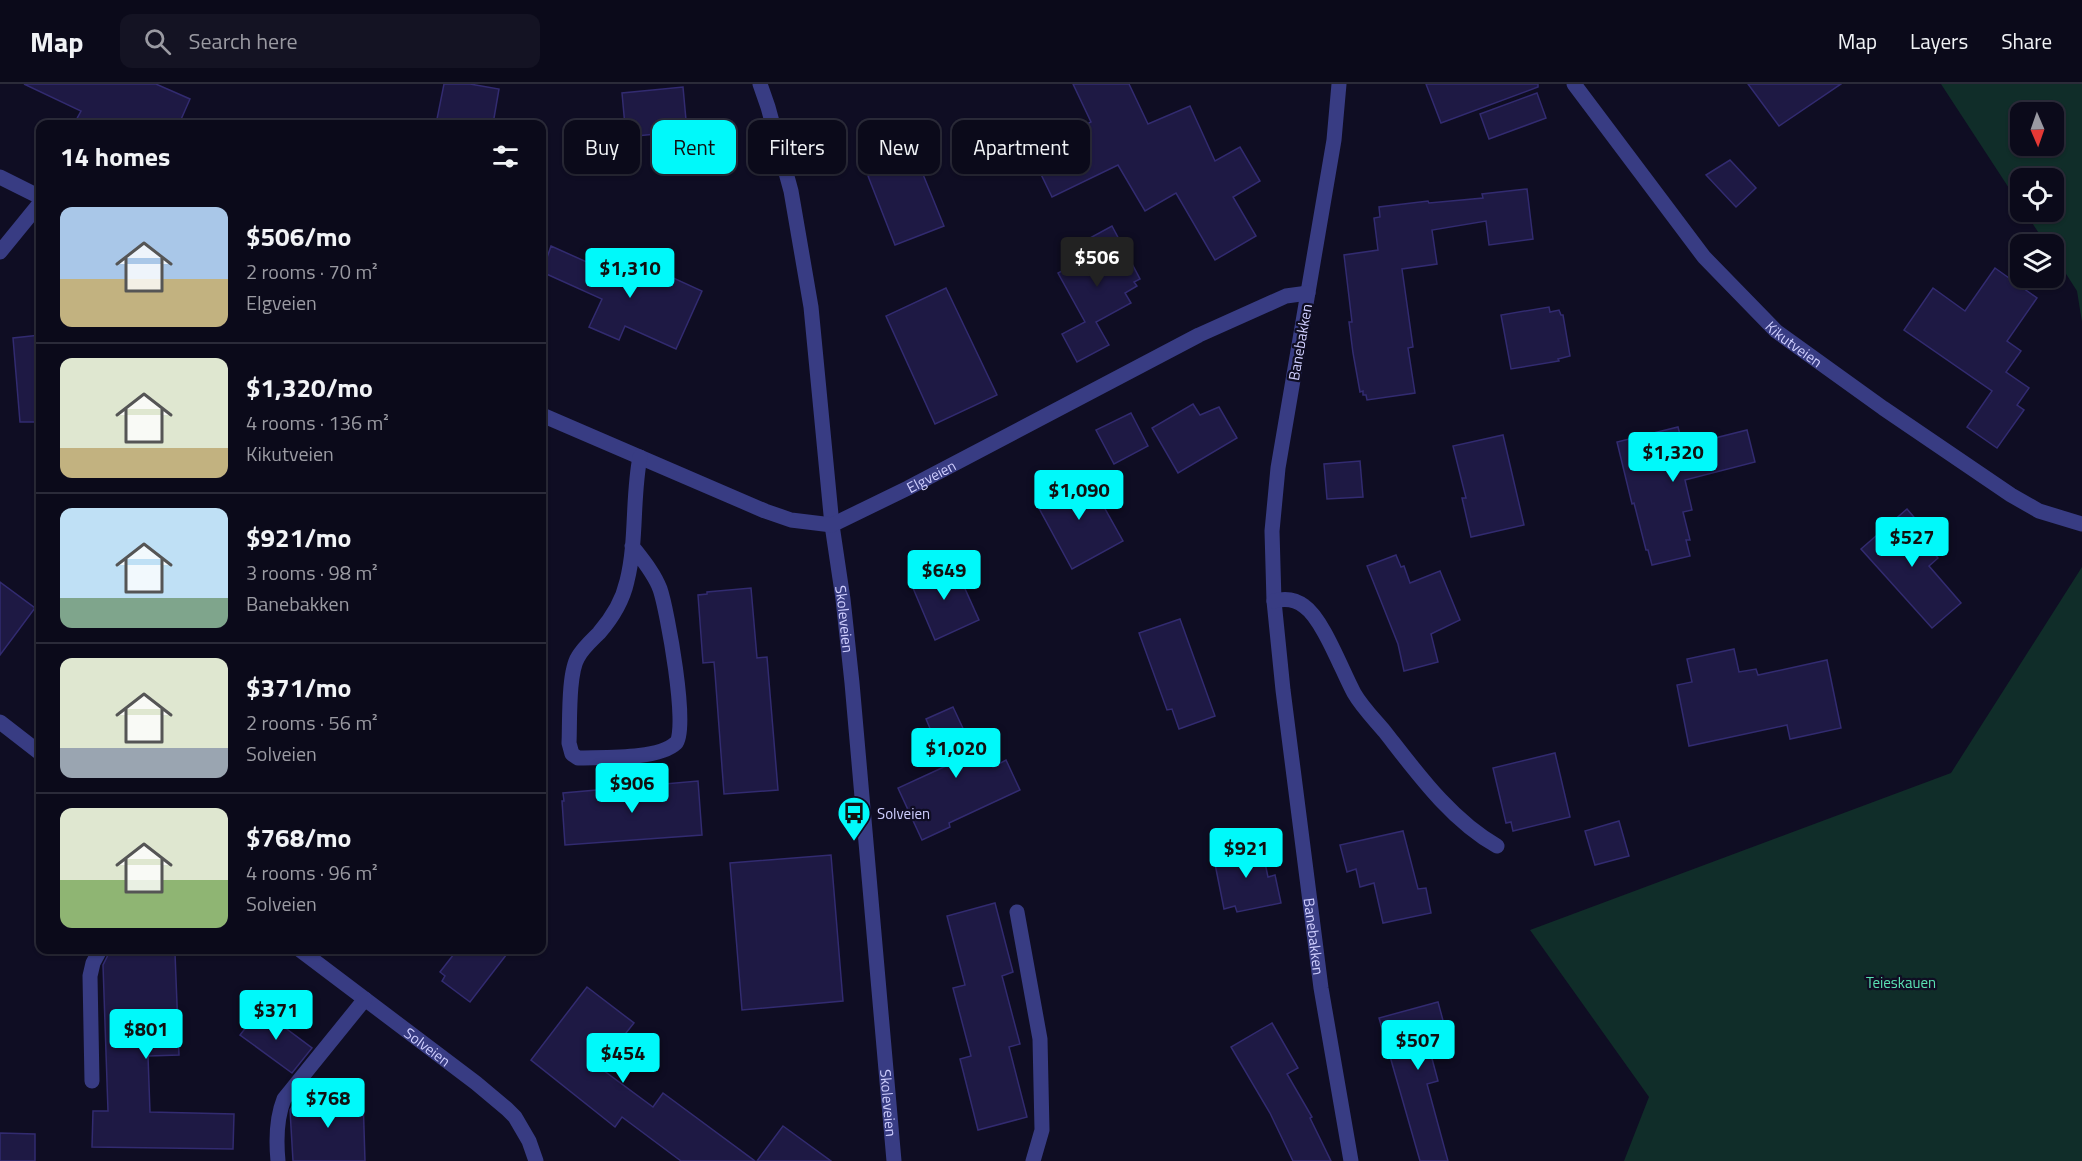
<!DOCTYPE html>
<html lang="en">
<head>
<meta charset="utf-8">
<style>
  body { margin:0; font-family:"Titillium Web",sans-serif; background:#141323; color:#f1f3f6; height:100vh; display:flex; flex-direction:column; font-size:22px; white-space:nowrap }
  * { box-sizing:border-box; margin:0 }
  p { font-size:20px; color:#9a9aa2 }
  .icon { flex:none; width:33px; height:33px; fill:none; stroke:currentColor; stroke-width:2; stroke-linecap:round; stroke-linejoin:round }
  .map { position:relative; flex:1; overflow:hidden }
  .panel { position:absolute; left:36px; top:36px; width:510px; height:834px; display:flex; flex-direction:column; background:#0b0a1a; border-radius:12px; box-shadow:0 2px 4px #0004,0 0 0 2px #2b2b39 }
  .panel>* { flex:none }
  .guide { position:absolute; left:564px; top:36px; width:570px; height:54px; display:flex; gap:12px }
  .needle { width:39px; rotate:178deg }
  .controls { position:absolute; left:2010px; top:18px; display:grid; gap:12px }
  .controls a { display:grid; place-items:center; width:54px; height:54px; border-radius:12px; background:#0b0a1a; box-shadow:0 2px 4px #0004,0 0 0 2px #2b2b39; font-size:30px }
  .price { position:absolute; translate:-50% -51px; padding:0 14px; border-radius:6px; background:#00f9fa; color:#111; font-size:20px; line-height:39px; filter:drop-shadow(0 2px 3px #0008) }
  .price::after { content:''; position:absolute; left:50%; top:36px; width:18px; height:14px; margin-left:-9px; background:inherit; clip-path:polygon(0 0,100% 0,50% 100%) }
  .price.active { background:#222; color:#fff }
  ul { padding:0; list-style:none }
  li { display:flex; align-items:center; gap:18px; height:150px; padding:0 24px }
  li+li { border-top:2px solid #2b2b39 }
  li span { display:grid; place-items:center; flex:none; width:168px; height:120px; border-radius:12px; color:#555 }
  li>.icon { margin-inline-start:auto }
  span .icon { width:72px; height:72px; fill:#fffc; stroke-width:1 }
  li b { font-size:26px }
  h2 { display:flex; justify-content:space-between; align-items:center; height:72px; padding:0 24px; font-size:26px }
  .chip { padding:0 21px; border-radius:12px; background:#0b0a1a; box-shadow:0 2px 4px #0004,0 0 0 2px #2b2b39; font-size:21px; line-height:54px }
  .chip.active { background:#00f9fa; color:#111 }
  header { display:flex; align-items:center; gap:36px; box-sizing:border-box; height:84px; padding:0 30px; background:#0b0a1a; border-bottom:2px solid #2b2b39 }
  header strong { font-size:28px }
  nav { display:flex; gap:33px; margin-inline-start:auto; font-size:21px }
  .search { width:420px; height:54px; background:#141323; display:flex; align-items:center; gap:15px; box-sizing:border-box; padding:0 21px; border-radius:12px; color:#9a9aa2; font-size:22px }
  .map>svg:first-child { display:block }
  .green { fill:#102d29; fill-rule:evenodd }
  .building { fill:#1e1944; stroke:#322b70; stroke-width:1.5 }
  .lines { fill:none; stroke-linecap:round; stroke-linejoin:round }
  .minor { stroke:#383c83; stroke-width:15 }
  .labels { text-anchor:middle; dominant-baseline:central; stroke-width:4.5; stroke-linejoin:round; paint-order:stroke }
  .street-label { font-size:15px; fill:#d0cfff; stroke:#0f0d23 }
  .poi-label { font-size:15px; fill:#d0cfff; stroke:#0f0d23; text-anchor:start }
  .park-label { font-size:15px; fill:#5ae1b2; stroke:#0f0d23 }
</style>
</head>
<body>
<header>
<strong>Map</strong>
<div class="search"><svg class="icon" aria-label="search" viewBox="0 0 24 24"><circle cx="10" cy="10" r="6"/><path d="M15 15l6 6"/></svg>Search here</div>
<nav><a>Map</a><a>Layers</a><a>Share</a></nav>
</header>
<div class="map">
<svg width="2082" height="1077" viewBox="0 0 2082 1077">
  <rect width="100%" height="100%" fill="#0f0d23"/>
  <!-- green -->
  <g class="green">
    <path d="M1941,0H2082V238L2077,207L2054,171V160H2046L2025,128H2054V94H2020V121ZM2020,28H2054V62H2020Z"/>
    <polygon points="2082,483 2082,1077 1624,1077 1649,1013 1530,846 1951,689"/>
  </g>
  <!-- building -->
  <g class="building">
    <polygon points="24,0 156,0 190,15 179,40 74,40 81,27"/>
    <polygon points="444,0 470,0 499,5 493,40 436,40"/>
    <polygon points="1073,0 1129,0 1148,40 1190,22 1215,77 1240,63 1260,97 1233,113 1256,152 1215,176 1176,109 1145,127 1118,81 1052,113 1036,80 1089,55 1083,42 1091,38"/>
    <polygon points="1426,0 1538,0 1538,3 1441,39"/>
    <polygon points="1748,0 1841,0 1779,42"/>
    <polygon points="683,3 687,47 626,53 622,9"/>
    <polygon points="1537,9 1546,34 1489,55 1480,30"/>
    <polygon points="916,73 944,142 895,161 868,92"/>
    <polygon points="1730,76 1756,104 1736,123 1706,91"/>
    <polygon points="1527,105 1533,155 1489,161 1486,137 1432,146 1437,180 1402,185 1413,263 1408,264 1415,309 1367,316 1366,311 1363,311 1363,307 1360,308 1353,269 1349,238 1352,238 1344,171 1378,166 1374,134 1380,133 1379,123 1428,117 1429,119 1483,114 1482,110"/>
    <polygon points="1112,142 1140,195 1134,198 1137,202 1125,209 1131,219 1096,238 1109,261 1077,278 1062,250 1085,238 1058,189 1073,181 1066,167"/>
    <polygon points="551,162 638,201 647,182 702,207 676,265 625,242 619,256 589,243 602,215 542,188"/>
    <polygon points="1995,184 2037,214 2007,257 2021,267 2006,288 2029,304 2017,321 2024,326 1997,364 1967,343 1992,307 1904,246 1933,204 1965,227"/>
    <polygon points="946,204 997,311 935,340 886,232"/>
    <polygon points="1549,223 1550,228 1559,226 1561,231 1563,231 1570,272 1558,275 1559,277 1511,285 1501,231"/>
    <polygon points="40,251 40,338 20,338 13,254"/>
    <polygon points="1193,320 1200,331 1219,323 1237,354 1178,389 1152,344"/>
    <polygon points="1131,329 1148,362 1114,380 1096,346"/>
    <polygon points="1678,343 1683,362 1747,346 1755,378 1685,396 1692,426 1683,428 1690,456 1686,456 1690,472 1652,481 1648,466 1646,466 1634,419 1632,420 1617,358"/>
    <polygon points="1503,351 1524,441 1471,453 1462,414 1466,414 1453,362"/>
    <polygon points="1360,377 1363,413 1327,415 1324,380"/>
    <polygon points="1085,389 1123,457 1072,485 1035,417"/>
    <polygon points="1907,425 1931,453 1924,458 1938,474 1929,482 1961,519 1932,544 1861,465"/>
    <polygon points="1396,471 1401,483 1404,482 1410,499 1440,487 1460,536 1431,550 1438,578 1404,587 1398,560 1367,482"/>
    <polygon points="953,478 979,536 935,556 910,497"/>
    <polygon points="0,498 35,524 0,571"/>
    <polygon points="751,504 757,574 767,573 778,706 724,710 715,589 714,578 703,579 698,511 707,510 707,508"/>
    <polygon points="1180,535 1215,632 1179,645 1172,625 1167,626 1139,549"/>
    <polygon points="1734,565 1739,588 1756,585 1758,591 1827,576 1841,644 1790,655 1787,641 1689,662 1677,601 1692,598 1687,575"/>
    <polygon points="953,623 968,655 978,651 993,683 1006,676 1020,706 949,739 950,743 922,756 898,704 946,682 926,635"/>
    <polygon points="1555,669 1570,733 1513,747 1511,738 1506,739 1493,684"/>
    <polygon points="698,697 702,751 565,761 562,717 564,717 563,709"/>
    <polygon points="1619,737 1629,772 1595,781 1585,747"/>
    <polygon points="1403,747 1418,805 1426,804 1431,829 1383,839 1374,799 1360,803 1356,785 1347,788 1340,761"/>
    <polygon points="1261,760 1268,793 1275,791 1281,819 1237,828 1235,822 1224,825 1213,770"/>
    <polygon points="831,771 843,917 742,926 730,779"/>
    <polygon points="995,819 1013,888 1002,892 1020,960 1009,963 1027,1033 978,1046 960,975 971,972 953,904 965,901 947,832"/>
    <polygon points="457,866 510,866 470,918 442,897 445,892 440,888"/>
    <polygon points="175,869 179,971 148,972 150,1028 234,1030 233,1065 92,1063 93,1027 108,1027 103,881 108,871"/>
    <polygon points="587,903 634,939 599,983 653,1023 663,1009 755,1077 681,1077 622,1033 615,1043 531,976"/>
    <polygon points="1438,918 1451,966 1431,971 1438,997 1427,1000 1448,1077 1420,1077 1379,934"/>
    <polygon points="260,925 312,964 292,989 240,951"/>
    <polygon points="1272,939 1298,984 1287,990 1312,1033 1310,1034 1331,1077 1293,1077 1270,1029 1231,963"/>
    <polygon points="363,1012 365,1077 293,1077 290,1026 297,1015"/>
    <polygon points="783,1042 831,1077 757,1077"/>
    <polygon points="0,1049 35,1050 35,1077 0,1077"/>
  </g>
  <g class="lines">
    <!-- minor -->
    <g class="minor">
      <path id="s1" d="M760,0L768,23L791,107L811,223L832,441L843,515L852,599L894,1077"/>
      <path id="s2" d="M1339,0L1334,56L1278,384L1272,447L1274,517L1283,606L1321,904L1351,1077"/>
      <path id="s3" d="M1574,0L1704,173L1776,247L1883,324L2011,411L2039,427L2082,440"/>
      <polyline points="0,93 40,113"/>
      <polyline points="0,168 40,119"/>
      <path id="s4" d="M542,331L765,427L791,436L832,441L908,404L1199,251L1286,212L1308,209"/>
      <path d="M632,462C642,475 654,489 660,505C667,525 689,646 676,659C658,676 602,673 578,674L572,670L569,659C570,639 568,589 578,573C583,564 592,556 599,549C612,534 623,515 627,497C637,457 632,414 640,373"/>
      <path d="M1274,517C1285,514 1295,515 1304,522C1323,535 1342,587 1354,609C1362,623 1375,636 1385,648C1417,689 1451,736 1497,762"/>
      <polyline points="0,638 40,669"/>
      <polyline points="1017,828 1040,955 1042,1046 1033,1077"/>
      <path id="s5" d="M300,866L476,999L507,1025L515,1033L529,1057L536,1077"/>
      <polyline points="92,997 90,892 93,879 100,866"/>
      <path d="M278,1077C276,1056 276,1035 284,1015L365,915"/>
    </g>
  </g>
  <!-- icons -->
  <defs>
    <g id="bus-pin" transform="scale(1.725)"><path d="M0 17L-7.5 6A9.5 9.5 0 1 1 7.5 6Z" fill="#00f9fa" stroke="#0f0d23"/><path d="M-5-6H5V4H4V6H2V4H-2V6H-4V4H-5ZM-3.5-4V0h7V-4ZM-3.5 1.2v1.5H-2V1.2ZM2 1.2v1.5H3.5V1.2Z" fill="#111"/></g>
  </defs>
  <g fill-rule="evenodd">
    <use href="#bus-pin" x="854" y="729"/>
  </g>
  <g class="labels">
    <!-- street labels -->
    <g class="street-label">
      <text transform="translate(1300 258) rotate(-80)">Banebakken</text>
      <text stroke="none"><textPath href="#s3" startOffset="342">Kikutveien</textPath></text>
      <text stroke="none"><textPath href="#s4" startOffset="422">Elgveien</textPath></text>
      <text stroke="none"><textPath href="#s1" startOffset="543">Skoleveien</textPath></text>
      <text stroke="none"><textPath href="#s2" startOffset="860">Banebakken</textPath></text>
      <text stroke="none"><textPath href="#s5" startOffset="160">Solveien</textPath></text>
      <text stroke="none"><textPath href="#s1" startOffset="1029">Skoleveien</textPath></text>
    </g>
    <!-- poi labels -->
    <g class="poi-label">
      <text x="877" y="729">Solveien</text>
    </g>
    <!-- park labels -->
    <g class="park-label">
      <text x="1901" y="898">Teieskauen</text>
    </g>
  </g>
</svg>
<div class="controls">
<a><svg class="needle" viewBox="-14 -14 28 28"><path d="M0-13l5 13h-10z" fill="#e53935"/><path d="M0 13l5-13h-10z" fill="#9a9aa2"/></svg></a>
<a><svg class="icon" aria-label="locate" viewBox="0 0 24 24"><circle cx="12" cy="12" r="6"/><path d="M12 2v4M12 18v4M2 12h4M18 12h4"/></svg></a>
<a><svg class="icon" aria-label="layers" viewBox="0 0 24 24"><path d="M12 4l9 5-9 5-9-5zM3 14l9 5 9-5"/></svg></a>
</div>
<b class="price active" style="left:1097px;top:204px">$506</b>
<b class="price" style="left:630px;top:215px">$1,310</b>
<b class="price" style="left:1673px;top:399px">$1,320</b>
<b class="price" style="left:1079px;top:437px">$1,090</b>
<b class="price" style="left:1912px;top:484px">$527</b>
<b class="price" style="left:944px;top:517px">$649</b>
<b class="price" style="left:956px;top:695px">$1,020</b>
<b class="price" style="left:632px;top:730px">$906</b>
<b class="price" style="left:1246px;top:795px">$921</b>
<b class="price" style="left:276px;top:957px">$371</b>
<b class="price" style="left:146px;top:976px">$801</b>
<b class="price" style="left:1418px;top:987px">$507</b>
<b class="price" style="left:623px;top:1000px">$454</b>
<b class="price" style="left:328px;top:1045px">$768</b>
<div class="guide">
<a class="chip">Buy</a>
<a class="chip active">Rent</a>
<a class="chip">Filters</a>
<a class="chip">New</a>
<a class="chip">Apartment</a>
</div>
<section class="panel">
<h2>14 homes<svg class="icon" aria-label="filters" viewBox="0 0 24 24"><path d="M4 7h16M4 17h16"/><circle cx="9" cy="7" r="2"/><circle cx="15" cy="17" r="2"/></svg></h2>
<ul>
<li><span style="background:linear-gradient(#a9c7e8 60%,#c2b280 0)"><svg class="icon" aria-label="home" viewBox="0 0 24 24"><path d="M3 11l9-7 9 7M6 9v11h12V9"/></svg></span><div><b>$506/mo</b><p>2 rooms · 70 m²</p><p>Elgveien</p></div></li>
<li><span style="background:linear-gradient(#dfe7d0 75%,#c2b280 0)"><svg class="icon" aria-label="home" viewBox="0 0 24 24"><path d="M3 11l9-7 9 7M6 9v11h12V9"/></svg></span><div><b>$1,320/mo</b><p>4 rooms · 136 m²</p><p>Kikutveien</p></div></li>
<li><span style="background:linear-gradient(#bfe0f5 75%,#7fa58c 0)"><svg class="icon" aria-label="home" viewBox="0 0 24 24"><path d="M3 11l9-7 9 7M6 9v11h12V9"/></svg></span><div><b>$921/mo</b><p>3 rooms · 98 m²</p><p>Banebakken</p></div></li>
<li><span style="background:linear-gradient(#dfe7d0 75%,#9aa5b1 0)"><svg class="icon" aria-label="home" viewBox="0 0 24 24"><path d="M3 11l9-7 9 7M6 9v11h12V9"/></svg></span><div><b>$371/mo</b><p>2 rooms · 56 m²</p><p>Solveien</p></div></li>
<li><span style="background:linear-gradient(#dfe7d0 60%,#8fb573 0)"><svg class="icon" aria-label="home" viewBox="0 0 24 24"><path d="M3 11l9-7 9 7M6 9v11h12V9"/></svg></span><div><b>$768/mo</b><p>4 rooms · 96 m²</p><p>Solveien</p></div></li>
</ul>
</section>
</div>
</body>
</html>
